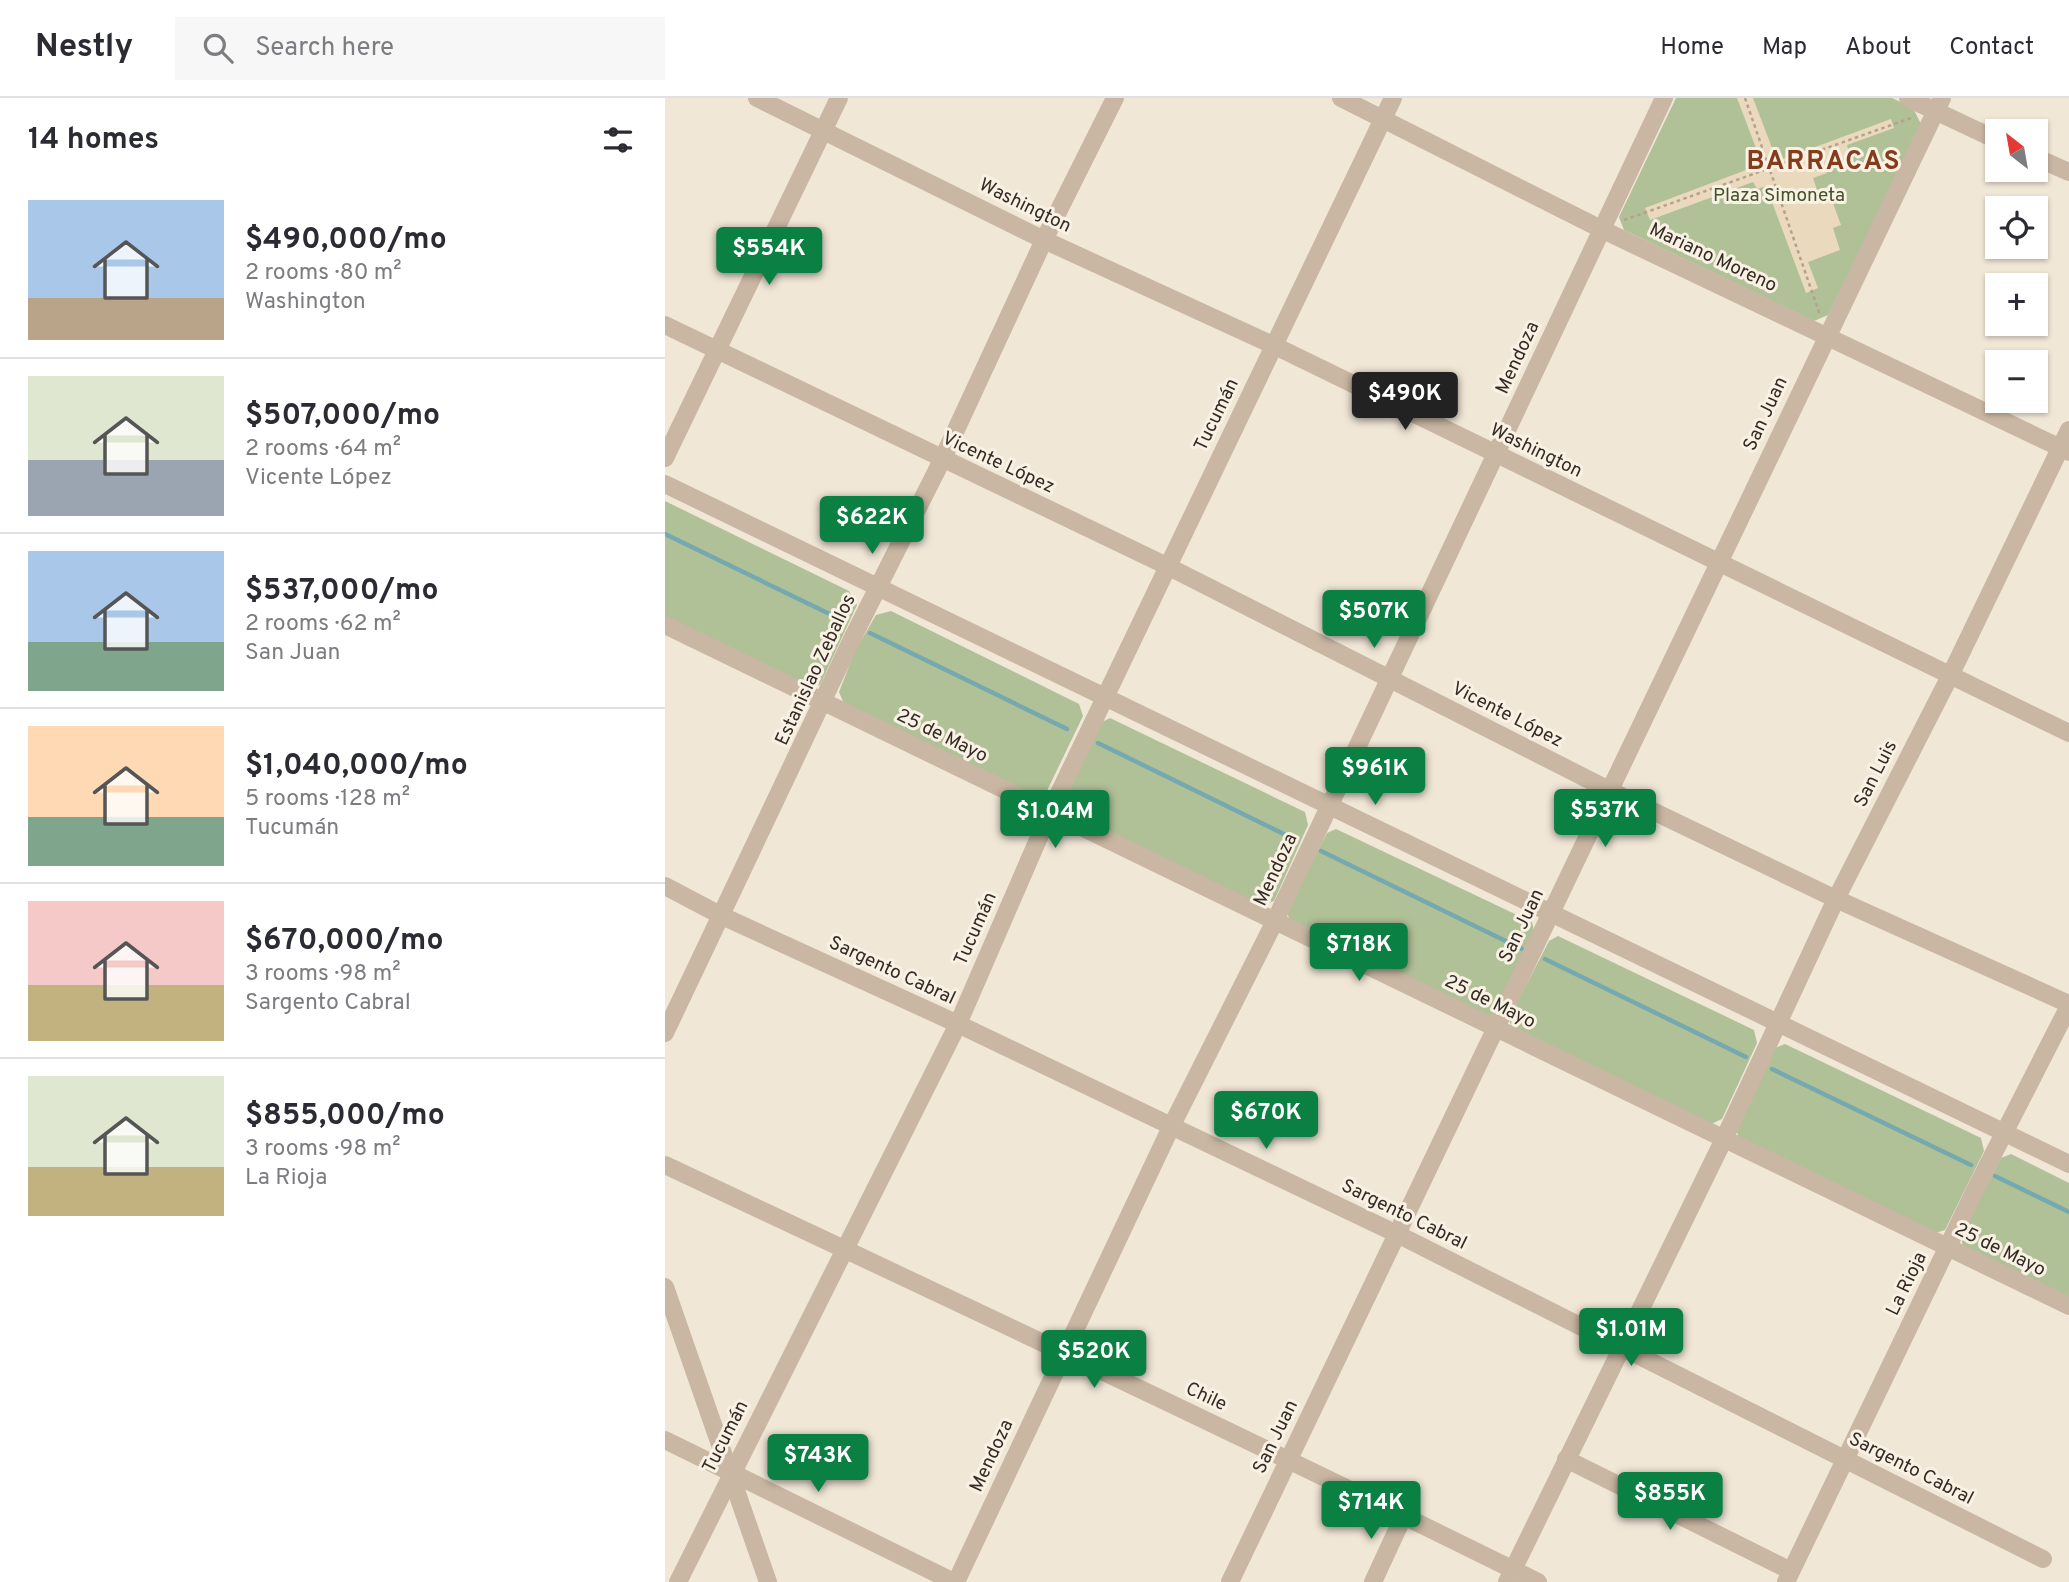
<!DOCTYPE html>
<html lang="en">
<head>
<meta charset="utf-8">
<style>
  body { margin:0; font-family:Overpass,sans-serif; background:#f7f7f7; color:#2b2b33; height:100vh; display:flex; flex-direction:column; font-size:26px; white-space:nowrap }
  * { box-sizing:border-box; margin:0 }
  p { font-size:23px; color:#7c7c81 }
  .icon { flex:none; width:38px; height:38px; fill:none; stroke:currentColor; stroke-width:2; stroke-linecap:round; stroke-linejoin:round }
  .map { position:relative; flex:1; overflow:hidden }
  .sheet { display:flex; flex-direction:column; background:#fff; width:665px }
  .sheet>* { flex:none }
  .needle { width:46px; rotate:329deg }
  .controls { position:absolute; left:1320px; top:21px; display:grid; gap:14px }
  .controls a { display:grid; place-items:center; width:63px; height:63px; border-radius:0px; background:#fff; box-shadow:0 2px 5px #0004; font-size:35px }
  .price { position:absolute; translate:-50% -60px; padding:0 16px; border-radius:7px; background:#0b8043; color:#fff; font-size:23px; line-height:46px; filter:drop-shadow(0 2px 4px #0008) }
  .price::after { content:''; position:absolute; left:50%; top:42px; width:21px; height:16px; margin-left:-10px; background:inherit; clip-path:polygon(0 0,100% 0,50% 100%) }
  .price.current { background:#222; color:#fff }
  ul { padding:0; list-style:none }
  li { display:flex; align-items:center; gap:21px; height:175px; padding:0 28px }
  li+li { border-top:2px solid #e1e1e2 }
  li span { display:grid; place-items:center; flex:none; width:196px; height:140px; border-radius:0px; color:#555 }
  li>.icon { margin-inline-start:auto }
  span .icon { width:84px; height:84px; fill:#fffc; stroke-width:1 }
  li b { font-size:30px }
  h2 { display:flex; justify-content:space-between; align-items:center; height:84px; padding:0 28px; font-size:30px }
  header { display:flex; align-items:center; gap:42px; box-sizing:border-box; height:98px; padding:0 35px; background:#fff; border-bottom:2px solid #e1e1e2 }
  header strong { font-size:33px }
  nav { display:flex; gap:38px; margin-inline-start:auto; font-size:24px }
  .search { width:490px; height:63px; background:#f7f7f7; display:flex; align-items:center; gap:18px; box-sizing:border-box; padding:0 24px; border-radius:0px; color:#7c7c81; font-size:26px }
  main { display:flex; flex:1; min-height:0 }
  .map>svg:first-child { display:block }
  .green { fill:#b0c097 }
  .plaza { fill:#ead9bd }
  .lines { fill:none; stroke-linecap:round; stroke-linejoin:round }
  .stream { stroke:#75a9af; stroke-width:4.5 }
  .path { stroke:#b5a18d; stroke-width:2.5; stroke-dasharray:3.5 3.5; stroke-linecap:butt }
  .minor { stroke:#c9b7a3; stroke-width:18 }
  .labels { text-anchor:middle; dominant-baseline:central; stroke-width:6; stroke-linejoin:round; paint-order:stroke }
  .park-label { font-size:19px; fill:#415328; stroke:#f9f1e3 }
  .street-label { font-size:19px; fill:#342b25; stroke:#f9f1e3 }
  .district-label { font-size:26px; font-weight:bold; letter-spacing:2px; fill:#853c1c; stroke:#f9f1e3 }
</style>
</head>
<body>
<header>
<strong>Nestly</strong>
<div class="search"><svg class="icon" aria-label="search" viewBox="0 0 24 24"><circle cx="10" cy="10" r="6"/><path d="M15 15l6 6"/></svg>Search here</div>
<nav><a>Home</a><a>Map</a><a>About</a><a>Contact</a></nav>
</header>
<main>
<section class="sheet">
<h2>14 homes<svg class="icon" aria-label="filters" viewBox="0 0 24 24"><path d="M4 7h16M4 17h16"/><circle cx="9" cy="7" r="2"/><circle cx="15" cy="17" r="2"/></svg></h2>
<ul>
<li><span style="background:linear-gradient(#a9c7e8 70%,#b9a48a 0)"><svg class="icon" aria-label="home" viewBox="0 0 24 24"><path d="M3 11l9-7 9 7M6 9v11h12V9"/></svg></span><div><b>$490,000/mo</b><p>2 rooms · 80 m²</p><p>Washington</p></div></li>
<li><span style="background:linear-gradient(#dfe7d0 60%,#9aa5b1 0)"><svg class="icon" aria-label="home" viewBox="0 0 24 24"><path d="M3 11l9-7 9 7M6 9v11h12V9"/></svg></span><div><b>$507,000/mo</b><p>2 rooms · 64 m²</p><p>Vicente López</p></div></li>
<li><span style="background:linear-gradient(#a9c7e8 65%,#7fa58c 0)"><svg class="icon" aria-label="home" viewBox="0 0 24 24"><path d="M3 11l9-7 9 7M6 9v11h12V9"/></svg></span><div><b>$537,000/mo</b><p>2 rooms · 62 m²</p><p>San Juan</p></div></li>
<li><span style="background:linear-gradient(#ffd9b3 65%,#7fa58c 0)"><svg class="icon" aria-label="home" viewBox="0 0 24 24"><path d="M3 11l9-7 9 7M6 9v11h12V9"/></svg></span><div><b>$1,040,000/mo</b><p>5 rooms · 128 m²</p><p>Tucumán</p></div></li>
<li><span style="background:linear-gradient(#f6c9c9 60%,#c2b280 0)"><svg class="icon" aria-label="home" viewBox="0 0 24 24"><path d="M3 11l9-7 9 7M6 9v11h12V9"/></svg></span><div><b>$670,000/mo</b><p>3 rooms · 98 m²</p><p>Sargento Cabral</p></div></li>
<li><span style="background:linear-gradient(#dfe7d0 65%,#c2b280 0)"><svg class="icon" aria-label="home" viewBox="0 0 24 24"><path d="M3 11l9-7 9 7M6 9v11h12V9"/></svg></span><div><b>$855,000/mo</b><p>3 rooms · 98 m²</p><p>La Rioja</p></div></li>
</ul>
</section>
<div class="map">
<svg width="1404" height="1484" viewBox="0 0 1404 1484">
  <rect width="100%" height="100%" fill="#f1e7d7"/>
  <!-- green -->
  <g class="green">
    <polygon points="1011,0 1227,0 1248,10 1257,28 1163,217 1149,223 959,132 954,119"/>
    <polygon points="0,403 184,493 192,507 155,587 142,590 0,520"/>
    <polygon points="226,513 414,606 418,618 379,699 369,701 180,608 174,594 190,553 211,517"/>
    <polygon points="445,620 640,714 643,727 609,803 595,809 398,714 395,702 435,625"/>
    <polygon points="671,731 867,824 870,838 835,914 822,920 625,824 622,813 662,735"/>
    <polygon points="893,838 1089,932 1092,945 1057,1021 1044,1027 847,932 844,920 884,843"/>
    <polygon points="1120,946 1316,1040 1319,1053 1280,1132 1267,1136 1074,1040 1070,1028 1110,950"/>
    <polygon points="1346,1056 1404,1085 1404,1205 1298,1150 1296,1137 1336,1060"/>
  </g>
  <!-- plaza -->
  <polygon class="plaza" points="1072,0 1088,0 1112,63 1226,21 1229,30 1182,47 1185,58 1159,68 1162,75 1148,80 1152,92 1162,89 1176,127 1168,130 1175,152 1143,164 1153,190 1141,195 1101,88 1092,91 1088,84 985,122 980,110 1097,66"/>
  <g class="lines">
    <!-- stream -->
    <g class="stream">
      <polyline points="0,436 177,522"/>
      <polyline points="205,535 402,631"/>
      <polyline points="433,645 629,741"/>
      <polyline points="656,753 857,851"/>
      <polyline points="880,861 1081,959"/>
      <polyline points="1107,971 1306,1067"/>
      <polyline points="1330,1078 1404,1114"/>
    </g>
    <!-- path -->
    <g class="path">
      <polyline points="1080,0 1155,217"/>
      <polyline points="959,122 1246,20"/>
    </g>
    <!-- minor -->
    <g class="minor">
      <polyline points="92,0 379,142 608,247 1404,635"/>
      <polyline points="676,0 936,131 1404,354"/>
      <polyline points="1243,0 1332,42"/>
      <polyline points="1370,59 1404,74"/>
      <polyline points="0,227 502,468 946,693 1171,801 1404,906"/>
      <polyline points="0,360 174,0"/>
      <polyline points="0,386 1404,1066"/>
      <polyline points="0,527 1404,1208"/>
      <polyline points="0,788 57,818 293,926 732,1136 1378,1461"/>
      <polyline points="0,935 187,541 277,362 379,142 450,0"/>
      <path d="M0,1067C292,1204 584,1341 873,1484"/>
      <polyline points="0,1189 103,1484"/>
      <polyline points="0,1342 289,1484"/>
      <polyline points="901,1361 1126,1473"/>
      <polyline points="13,1484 293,926 385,714 728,0"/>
      <polyline points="291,1484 506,1029 610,823 999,0"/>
      <polyline points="565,1484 1277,0"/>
      <polyline points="708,1484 739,1417"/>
      <polyline points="842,1484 1059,1041 1171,801 1285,578 1404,332"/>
      <polyline points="1121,1484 1313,1086 1404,908"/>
    </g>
  </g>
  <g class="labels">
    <!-- park labels -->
    <g class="park-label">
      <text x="1114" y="98">Plaza Simoneta</text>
    </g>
    <!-- street labels -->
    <g class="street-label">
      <text transform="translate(360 108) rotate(26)">Washington</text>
      <text transform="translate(1048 160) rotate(25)">Mariano Moreno</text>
      <text transform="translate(853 260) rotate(-65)">Mendoza</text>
      <text transform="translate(1101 316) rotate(-65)">San Juan</text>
      <text transform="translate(552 317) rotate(-64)">Tucumán</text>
      <text transform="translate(871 353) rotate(26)">Washington</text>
      <text transform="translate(333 365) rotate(25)">Vicente López</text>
      <text transform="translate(151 572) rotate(-65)">Estanislao Zeballos</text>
      <text transform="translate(842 617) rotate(27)">Vicente López</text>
      <text transform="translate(277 638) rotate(26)">25 de Mayo</text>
      <text transform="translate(1211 676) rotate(-63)">San Luis</text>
      <text transform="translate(611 772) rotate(-65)">Mendoza</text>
      <text transform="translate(857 828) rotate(-64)">San Juan</text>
      <text transform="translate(311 831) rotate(-66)">Tucumán</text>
      <text transform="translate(227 873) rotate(25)">Sargento Cabral</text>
      <text transform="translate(825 904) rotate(26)">25 de Mayo</text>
      <text transform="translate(739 1117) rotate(26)">Sargento Cabral</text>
      <text transform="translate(1335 1152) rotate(26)">25 de Mayo</text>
      <text transform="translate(1242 1186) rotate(-64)">La Rioja</text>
      <text transform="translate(541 1299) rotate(25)">Chile</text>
      <text transform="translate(61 1339) rotate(-63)">Tucumán</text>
      <text transform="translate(611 1339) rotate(-64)">San Juan</text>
      <text transform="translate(327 1358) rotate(-65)">Mendoza</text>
      <text transform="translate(1246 1371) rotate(27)">Sargento Cabral</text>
    </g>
    <!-- district labels -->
    <g class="district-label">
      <text x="1159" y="64">BARRACAS</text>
    </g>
  </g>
</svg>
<div class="controls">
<a><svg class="needle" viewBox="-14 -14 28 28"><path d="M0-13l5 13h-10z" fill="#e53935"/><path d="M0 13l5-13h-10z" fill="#7c7c81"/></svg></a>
<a><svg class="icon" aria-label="locate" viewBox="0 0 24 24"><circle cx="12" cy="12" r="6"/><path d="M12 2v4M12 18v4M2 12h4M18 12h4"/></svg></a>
<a>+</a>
<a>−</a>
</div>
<b class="price" style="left:104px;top:189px">$554K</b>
<b class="price current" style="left:740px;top:334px">$490K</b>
<b class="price" style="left:207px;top:458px">$622K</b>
<b class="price" style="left:709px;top:552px">$507K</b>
<b class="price" style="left:710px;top:709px">$961K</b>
<b class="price" style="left:940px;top:751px">$537K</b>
<b class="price" style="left:390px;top:752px">$1.04M</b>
<b class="price" style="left:694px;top:885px">$718K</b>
<b class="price" style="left:601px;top:1053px">$670K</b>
<b class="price" style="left:966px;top:1270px">$1.01M</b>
<b class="price" style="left:429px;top:1292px">$520K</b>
<b class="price" style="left:153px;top:1396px">$743K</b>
<b class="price" style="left:1005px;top:1434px">$855K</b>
<b class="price" style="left:706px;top:1443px">$714K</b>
</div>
</main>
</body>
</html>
